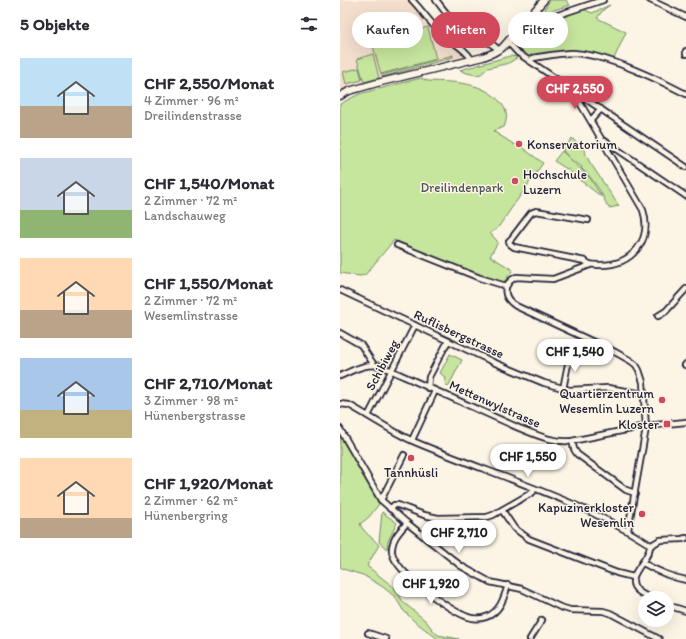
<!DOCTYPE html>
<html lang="de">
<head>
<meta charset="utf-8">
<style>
  body { margin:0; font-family:Itim,sans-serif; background:#f2f2f3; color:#2b2b33; height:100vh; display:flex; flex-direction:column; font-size:15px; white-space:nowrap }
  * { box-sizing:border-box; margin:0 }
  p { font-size:13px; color:#7c7c81 }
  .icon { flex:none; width:22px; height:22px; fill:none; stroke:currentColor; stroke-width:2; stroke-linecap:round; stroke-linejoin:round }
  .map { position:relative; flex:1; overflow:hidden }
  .drawer { display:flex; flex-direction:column; background:#fff; width:340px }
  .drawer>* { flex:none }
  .top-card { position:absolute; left:12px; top:12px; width:274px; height:36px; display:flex; gap:8px }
  .controls { position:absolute; left:298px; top:591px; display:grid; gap:8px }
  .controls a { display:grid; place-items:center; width:36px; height:36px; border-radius:50%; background:#fff; box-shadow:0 4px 16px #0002; font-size:20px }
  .price { position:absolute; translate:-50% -34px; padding:0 9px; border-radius:14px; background:#fff; color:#222; font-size:13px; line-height:26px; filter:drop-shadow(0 1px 2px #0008) }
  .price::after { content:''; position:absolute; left:50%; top:24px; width:12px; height:9px; margin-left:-6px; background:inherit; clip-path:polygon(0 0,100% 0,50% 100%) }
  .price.on { background:#d1495b; color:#fff }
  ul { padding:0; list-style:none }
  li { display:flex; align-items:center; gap:12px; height:100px; padding:0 20px }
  li span { display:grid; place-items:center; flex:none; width:112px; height:80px; border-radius:0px; color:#555 }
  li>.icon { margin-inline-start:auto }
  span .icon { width:48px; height:48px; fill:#fffc; stroke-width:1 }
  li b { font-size:17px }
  h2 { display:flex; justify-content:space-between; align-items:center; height:48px; padding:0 20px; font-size:17px }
  .pill { padding:0 14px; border-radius:18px; background:#fff; box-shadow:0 4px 16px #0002; font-size:14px; line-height:36px }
  .pill.on { background:#d1495b; color:#fff }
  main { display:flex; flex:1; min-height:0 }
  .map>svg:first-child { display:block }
  .built { fill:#f4dfcd }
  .green { fill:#c6e59d; stroke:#74846c }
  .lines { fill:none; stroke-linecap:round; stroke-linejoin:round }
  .minor-casing { stroke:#22223b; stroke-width:8 }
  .major-casing { stroke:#22223b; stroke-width:9 }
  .minor { stroke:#fcf5e5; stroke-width:4.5 }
  .major { stroke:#fcf5e5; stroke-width:6 }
  .poi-dot { fill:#d1495b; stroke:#fcf5e5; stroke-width:1.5 }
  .labels { text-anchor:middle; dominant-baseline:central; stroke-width:3; stroke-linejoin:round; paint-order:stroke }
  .poi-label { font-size:13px; fill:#22223b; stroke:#fcf5e5; text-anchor:end }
  .park-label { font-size:13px; fill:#4b5354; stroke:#fcf5e5 }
  .street-label { font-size:13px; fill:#22223b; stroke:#fcf5e5 }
</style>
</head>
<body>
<main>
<section class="drawer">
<h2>5 Objekte<svg class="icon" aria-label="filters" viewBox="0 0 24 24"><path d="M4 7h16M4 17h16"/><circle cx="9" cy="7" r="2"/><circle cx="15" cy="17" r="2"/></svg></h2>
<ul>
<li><span style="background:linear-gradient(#bfe0f5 60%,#b9a48a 0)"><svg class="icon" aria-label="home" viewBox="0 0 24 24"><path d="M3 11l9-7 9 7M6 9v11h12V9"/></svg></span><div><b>CHF 2,550/Monat</b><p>4 Zimmer · 96 m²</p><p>Dreilindenstrasse</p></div></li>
<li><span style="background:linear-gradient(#c9d6e8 65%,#8fb573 0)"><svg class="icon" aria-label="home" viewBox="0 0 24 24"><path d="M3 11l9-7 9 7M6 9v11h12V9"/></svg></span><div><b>CHF 1,540/Monat</b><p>2 Zimmer · 72 m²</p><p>Landschauweg</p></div></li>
<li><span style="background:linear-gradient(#ffd9b3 65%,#b9a48a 0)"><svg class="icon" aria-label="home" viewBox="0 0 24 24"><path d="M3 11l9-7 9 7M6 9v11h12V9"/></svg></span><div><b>CHF 1,550/Monat</b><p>2 Zimmer · 72 m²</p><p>Wesemlinstrasse</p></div></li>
<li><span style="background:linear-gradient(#a9c7e8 65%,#c2b280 0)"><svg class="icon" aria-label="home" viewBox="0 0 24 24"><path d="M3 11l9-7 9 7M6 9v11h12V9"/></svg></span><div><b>CHF 2,710/Monat</b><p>3 Zimmer · 98 m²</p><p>Hünenbergstrasse</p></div></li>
<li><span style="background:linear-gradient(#ffd9b3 75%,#b9a48a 0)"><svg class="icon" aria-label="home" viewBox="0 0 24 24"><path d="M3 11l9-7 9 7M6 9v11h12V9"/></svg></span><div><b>CHF 1,920/Monat</b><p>2 Zimmer · 62 m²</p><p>Hünenbergring</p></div></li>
</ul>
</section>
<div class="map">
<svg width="346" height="639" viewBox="0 0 346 639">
  <rect width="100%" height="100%" fill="#fcf5e5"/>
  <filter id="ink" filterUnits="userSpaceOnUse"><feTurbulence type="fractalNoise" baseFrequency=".025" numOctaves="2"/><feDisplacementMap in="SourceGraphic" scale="8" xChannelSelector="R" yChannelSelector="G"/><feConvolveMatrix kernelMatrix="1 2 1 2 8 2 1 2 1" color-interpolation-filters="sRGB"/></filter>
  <g filter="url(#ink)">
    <!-- built -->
    <polygon class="built" points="0,0 70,0 129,58 39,79 9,89 0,93"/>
    <!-- green -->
    <g class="green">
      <polygon points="210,0 226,0 230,5 211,11 208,13 206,12 205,8"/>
      <path d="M270,5L263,10L257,18L286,32L273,61L241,53L192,59C181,52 172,45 183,33C186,30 189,26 193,24C196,22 198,23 201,20H210L243,9L252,13Z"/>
      <polygon points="88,27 96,59 41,74 32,43"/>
      <polygon points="33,54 39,78 24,82 17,59"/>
      <polygon points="113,55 113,57 42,77 42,75"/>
      <polygon points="170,56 178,57 169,63 148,68 141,74 136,75 127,73 120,70"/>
      <polygon points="19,68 22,80 6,84 3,72"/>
      <path d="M81,78L88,81C113,82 144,81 162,104C167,111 168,118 164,127L153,131L175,145L177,143H180V146L203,163L157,229L150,233L158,242L150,256L173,270L163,283L143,277L54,240L25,275L20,276L0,273V104L19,94Z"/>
      <path d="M232,138L244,150L249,161L279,206L269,208C266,205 265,200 263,196C257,185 250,176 241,168L242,167L231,160L223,151V150Z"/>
      <polygon points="222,151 250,178 262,197 233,175 230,171 214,161"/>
      <polygon points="110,354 122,360 108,387 105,383 106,378 100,373"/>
      <path d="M0,436L39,504L29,517L20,524C24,533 32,537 39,545L27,566L56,589L63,602L86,621L92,629L98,635L119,639H98L74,621L63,610L55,597L43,587L23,575L6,570L0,567Z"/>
      <polygon points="42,512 57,523 48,541 47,549 39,542"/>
    </g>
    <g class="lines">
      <!-- minor casing -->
      <g class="minor-casing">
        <g id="minor">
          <path d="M72,0C82,10 90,23 101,33C113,44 123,46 132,60"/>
          <path d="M96,0C107,14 117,29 134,37C142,40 154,43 158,50"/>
          <polyline points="310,0 346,17"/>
          <polyline points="194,12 207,17 212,17 263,0"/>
          <polyline points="168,42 178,53 346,167"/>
          <polyline points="346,51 346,54"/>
          <path d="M190,61L193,58C206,56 220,53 233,53C266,54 317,79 346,94"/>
          <path d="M233,91L303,210C313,241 291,266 259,265C252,264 251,266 245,261L174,247L170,244L169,241L172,238L191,213L196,211L248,220"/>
          <polyline points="251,120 261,109"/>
          <polyline points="265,141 346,196"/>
          <polyline points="57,245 140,278 166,286"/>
          <path d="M250,265L213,279L176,277C161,285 163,298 176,306L275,352L291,361L296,365L299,370L303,382L306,428L288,530"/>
          <polyline points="0,290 153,362 204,383 230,390 268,388 304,394"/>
          <polyline points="318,316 326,311 346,289"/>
          <polyline points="0,333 21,345 34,365"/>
          <polyline points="345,365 346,364"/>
          <path d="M0,376C14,370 25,363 41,366L179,428C197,435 213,443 232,441L306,426L346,422"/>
          <polyline points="88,388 89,377 108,341"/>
          <polyline points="223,389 230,354"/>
          <path d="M0,404L9,405C31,417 52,432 75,442C153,475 237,498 309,544L310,546C310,560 283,577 297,590C301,594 306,596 311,598"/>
          <polyline points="28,416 75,325"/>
          <polyline points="0,429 41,500 67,523 121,566 150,582 182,589 220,607 230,610 263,611 270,613 319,639"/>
          <polyline points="72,440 95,391"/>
          <polyline points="232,441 234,449 237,454 286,490 295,493"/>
          <polyline points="41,500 64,455"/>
          <polyline points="50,509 54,505 58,505 84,515 98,518 147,517 153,515 193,492 194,489"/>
          <polyline points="162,510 174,528 189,539 277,573 293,577"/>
          <path d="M67,523C59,532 51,540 52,552C55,572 109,610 128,617C133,619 141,619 146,617C160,612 164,598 168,585"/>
          <polyline points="310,546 320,540 342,539 346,538"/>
          <path d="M303,563C317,571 330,577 346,580"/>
          <polyline points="327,605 346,611"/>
          <polyline points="28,633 46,639"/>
          <polyline points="190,639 202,620"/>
        </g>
      </g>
      <!-- major casing -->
      <g class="major-casing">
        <polyline id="major" points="0,96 9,91 37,83 143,57 153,53 162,48 204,0"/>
      </g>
      <!-- minor -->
      <use href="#minor" class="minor"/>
      <!-- major -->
      <use href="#major" class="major"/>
    </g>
  </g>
  <!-- markers -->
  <g class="poi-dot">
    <circle cx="179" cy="144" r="4"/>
    <circle cx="175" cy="181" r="4"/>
    <circle cx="322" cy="400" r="4"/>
    <rect x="323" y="420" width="8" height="8" rx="2"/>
    <circle cx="71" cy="458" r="4"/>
    <circle cx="302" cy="514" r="4"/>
  </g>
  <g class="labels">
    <!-- poi labels -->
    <g class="poi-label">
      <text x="187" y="144" text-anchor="start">Konservatorium</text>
      <text x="183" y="174" text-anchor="start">Hochschule<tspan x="183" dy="15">Luzern</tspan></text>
      <text x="314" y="393">Quartierzentrum<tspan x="314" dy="15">Wesemlin Luzern</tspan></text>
      <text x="319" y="424">Kloster</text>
      <text x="71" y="472" text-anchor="middle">Tannhüsli</text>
      <text x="294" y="507">Kapuzinerkloster<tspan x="294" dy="15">Wesemlin</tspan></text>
    </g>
    <!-- park labels -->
    <g class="park-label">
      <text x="122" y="187">Dreilindenpark</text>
    </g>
    <!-- street labels -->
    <g class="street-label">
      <text transform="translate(119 334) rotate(25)">Ruflisbergstrasse</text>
      <text transform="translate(42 365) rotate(-62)">Schibiweg</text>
      <text transform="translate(155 404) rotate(24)">Mettenwylstrasse</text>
    </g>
  </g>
</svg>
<div class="controls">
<a><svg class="icon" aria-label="layers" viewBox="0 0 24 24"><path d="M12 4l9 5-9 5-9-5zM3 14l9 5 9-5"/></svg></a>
</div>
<b class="price on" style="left:235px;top:110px">CHF 2,550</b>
<b class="price" style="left:235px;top:373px">CHF 1,540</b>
<b class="price" style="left:188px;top:478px">CHF 1,550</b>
<b class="price" style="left:119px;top:554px">CHF 2,710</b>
<b class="price" style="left:91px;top:605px">CHF 1,920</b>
<div class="top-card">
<a class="pill">Kaufen</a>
<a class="pill on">Mieten</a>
<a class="pill">Filter</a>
</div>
</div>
</main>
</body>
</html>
